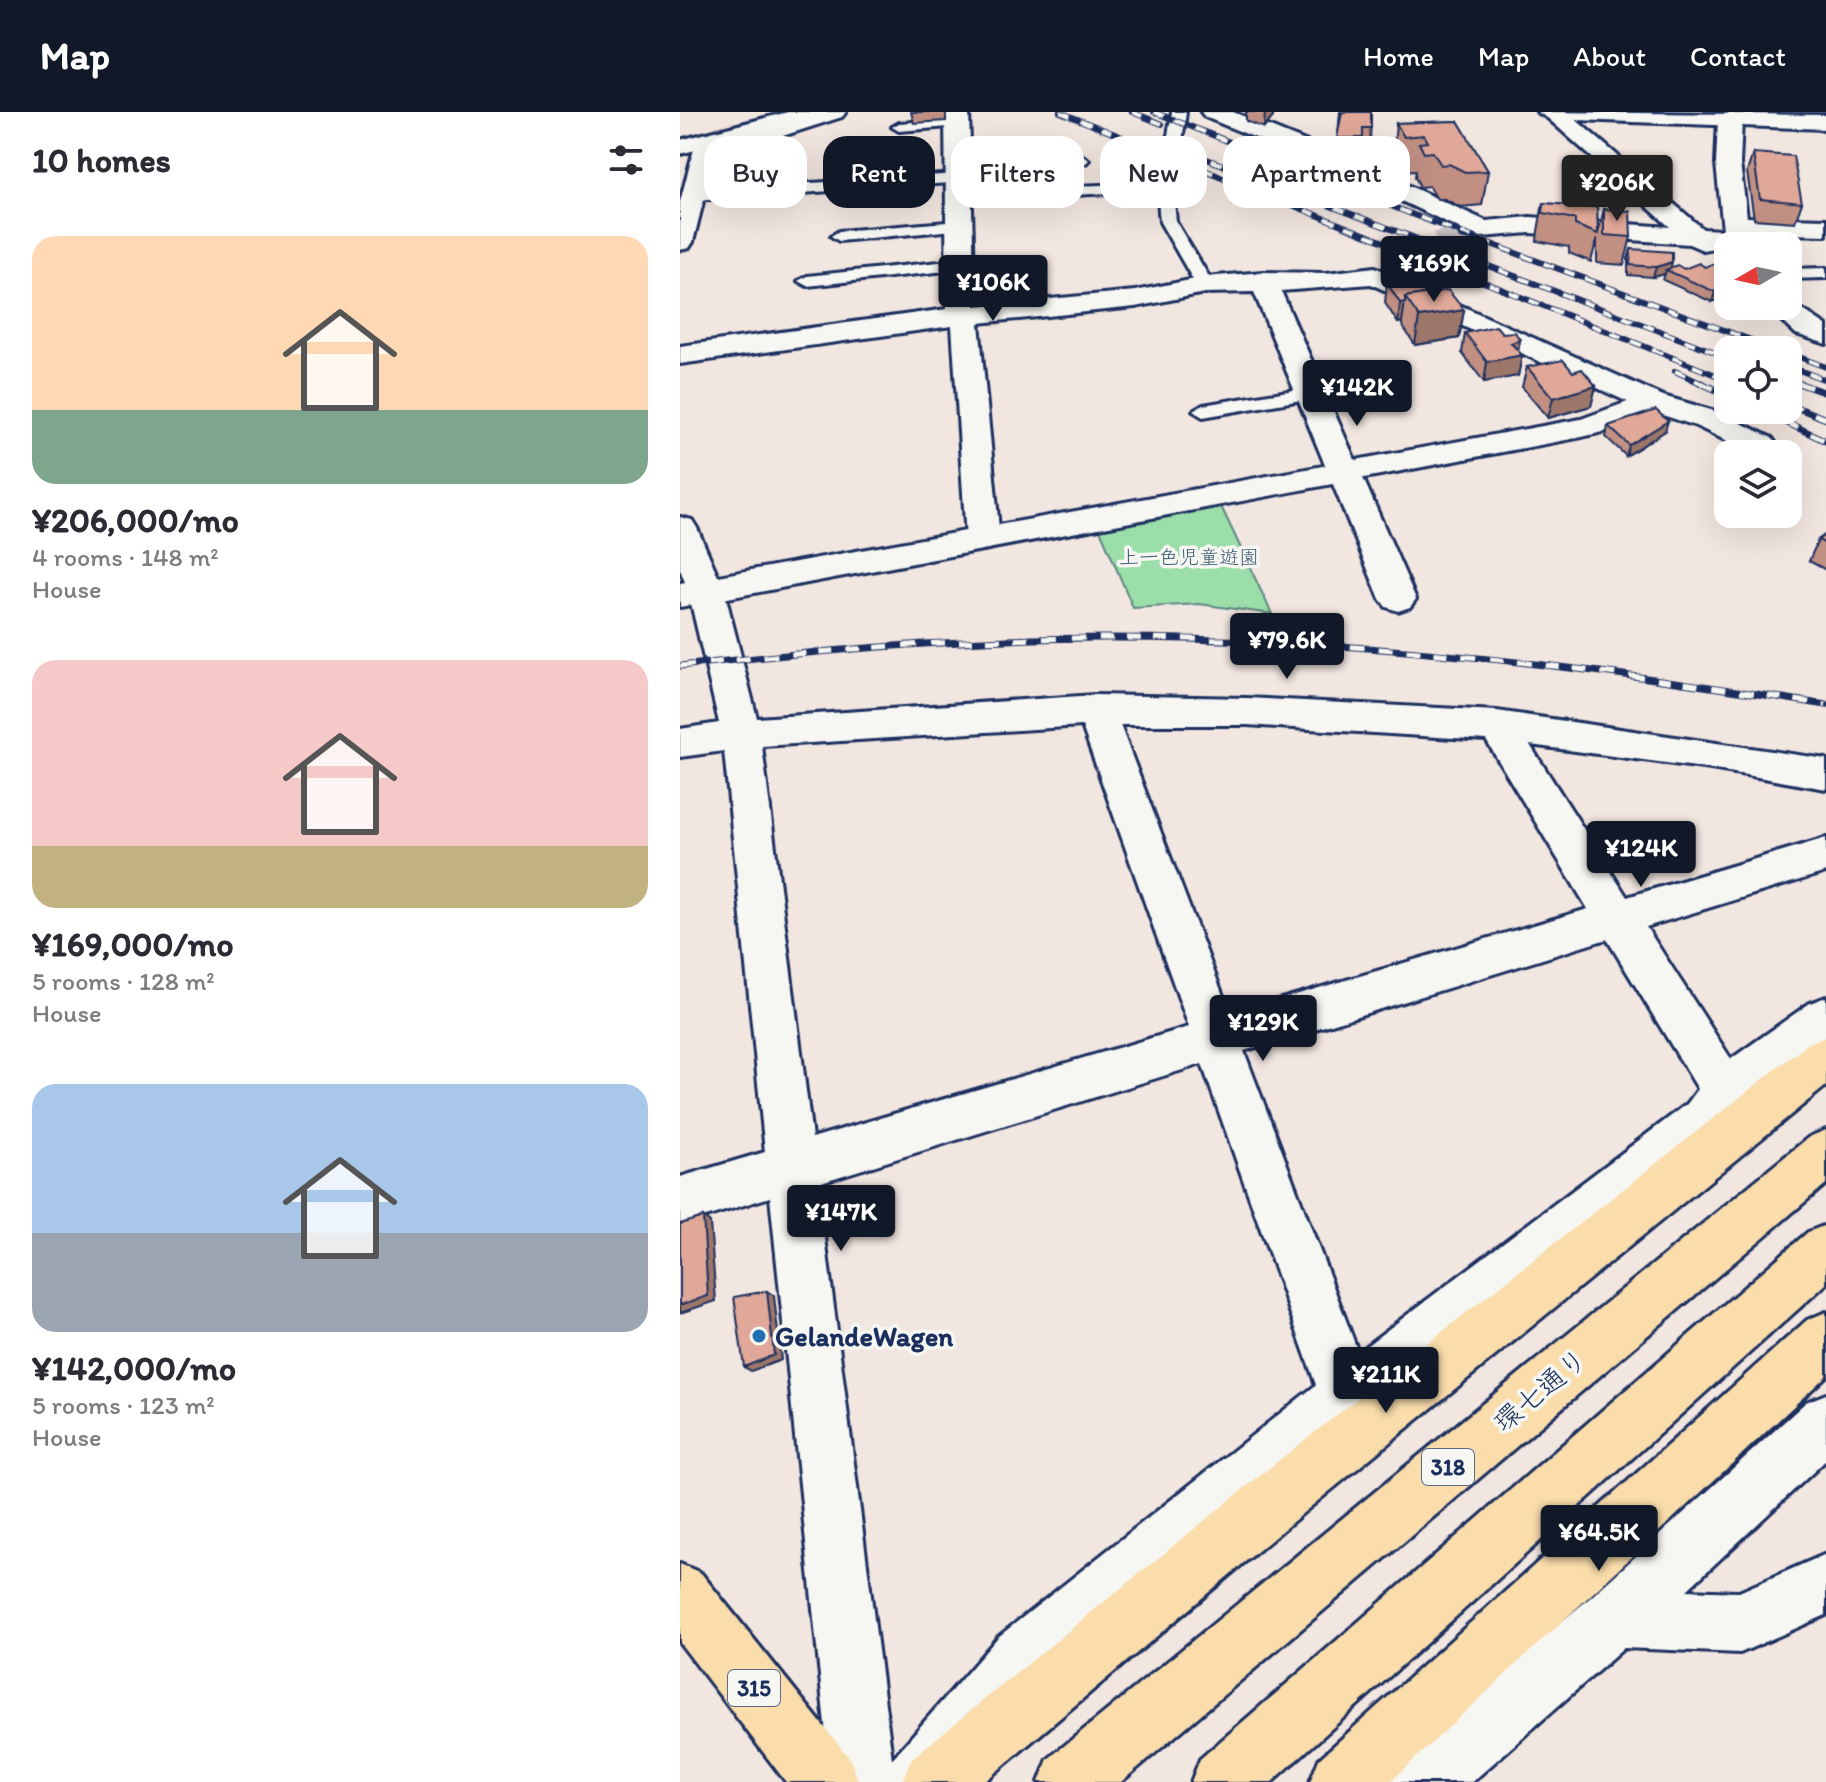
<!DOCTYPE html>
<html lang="en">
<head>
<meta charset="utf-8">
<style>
  body { margin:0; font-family:Itim,"Klee One",sans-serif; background:#f7f7f7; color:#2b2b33; height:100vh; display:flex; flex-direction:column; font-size:30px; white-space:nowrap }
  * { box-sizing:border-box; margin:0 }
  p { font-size:26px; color:#7c7c81 }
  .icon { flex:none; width:44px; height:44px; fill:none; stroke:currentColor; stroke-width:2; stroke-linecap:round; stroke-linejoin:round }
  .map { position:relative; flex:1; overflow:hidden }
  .panel { display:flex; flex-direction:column; background:#fff; width:680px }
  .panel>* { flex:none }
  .banner { position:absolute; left:24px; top:24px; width:760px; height:72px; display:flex; gap:16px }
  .needle { width:52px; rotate:261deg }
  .controls { position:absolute; left:1034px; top:120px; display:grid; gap:16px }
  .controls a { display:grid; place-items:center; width:88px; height:88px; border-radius:16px; background:#fff; box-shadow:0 8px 32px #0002; font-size:40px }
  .price { position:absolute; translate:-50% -68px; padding:0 18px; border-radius:8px; background:#111827; color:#fff; font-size:26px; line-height:52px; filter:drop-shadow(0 2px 4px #0008) }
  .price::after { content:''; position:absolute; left:50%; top:48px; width:24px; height:18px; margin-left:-12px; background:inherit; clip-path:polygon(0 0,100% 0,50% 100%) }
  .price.active { background:#222; color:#fff }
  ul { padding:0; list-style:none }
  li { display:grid; align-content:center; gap:16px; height:424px; padding:0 32px }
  li span { display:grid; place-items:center; height:248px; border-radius:24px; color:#555 }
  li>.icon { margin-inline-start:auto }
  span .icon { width:144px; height:144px; fill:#fffc; stroke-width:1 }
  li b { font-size:34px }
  h2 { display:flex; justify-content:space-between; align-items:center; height:96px; padding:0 32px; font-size:34px }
  .tag { padding:0 28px; border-radius:24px; background:#fff; box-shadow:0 8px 32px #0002; font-size:28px; line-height:72px }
  .tag.active { background:#111827; color:#fff }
  header { display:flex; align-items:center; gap:48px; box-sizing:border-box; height:112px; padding:0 40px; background:#111827; color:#fff }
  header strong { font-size:38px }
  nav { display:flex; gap:44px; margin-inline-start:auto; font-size:28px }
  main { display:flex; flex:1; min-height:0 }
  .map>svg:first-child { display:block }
  .green { fill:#9cdea9; stroke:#5c8684; stroke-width:2 }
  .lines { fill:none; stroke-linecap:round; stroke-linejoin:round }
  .street-tunnel { stroke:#c7c1c6; stroke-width:26; stroke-dasharray:26 13; stroke-linecap:butt }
  .lane-casing { stroke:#1b2f5e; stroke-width:6 }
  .street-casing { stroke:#1b2f5e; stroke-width:6 }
  .secondary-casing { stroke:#1b2f5e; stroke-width:6 }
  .primary-casing { stroke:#1b2f5e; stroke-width:6 }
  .lane { fill:#f6f6f2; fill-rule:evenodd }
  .street { fill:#f6f6f2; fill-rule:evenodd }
  .secondary { fill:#f6f6f2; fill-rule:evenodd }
  .primary { fill:#faddab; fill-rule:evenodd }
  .rail-far1-casing { stroke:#1b2f5e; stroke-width:6 }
  .rail-casing { stroke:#1b2f5e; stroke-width:7 }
  .rail-far1 { stroke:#f6f6f2; stroke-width:4; stroke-dasharray:11; stroke-linecap:butt }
  .rail { stroke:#f6f6f2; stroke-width:5; stroke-dasharray:14; stroke-linecap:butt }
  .wall { fill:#c19083; stroke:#1b2f5e; stroke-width:2 }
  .shaded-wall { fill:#9d766a; stroke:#1b2f5e; stroke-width:2 }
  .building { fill:#e0a898; stroke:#1b2f5e; stroke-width:2 }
  .poi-dot { fill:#1f6fb2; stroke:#f6f6f2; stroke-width:3 }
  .labels { text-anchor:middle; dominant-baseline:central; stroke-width:7; stroke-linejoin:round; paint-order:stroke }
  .far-park-label { font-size:20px; fill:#3b5b71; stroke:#f6f6f2 }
  .shield { fill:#f6f6f2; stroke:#5d6b8a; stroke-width:2 }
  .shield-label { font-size:22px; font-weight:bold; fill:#1b2f5e }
  .near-poi-label { font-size:28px; font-weight:bold; fill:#1b2f5e; stroke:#f6f6f2; text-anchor:start }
  .near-street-label { font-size:28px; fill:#1b2f5e; stroke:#f6f6f2 }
</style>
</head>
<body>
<header>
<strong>Map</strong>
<nav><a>Home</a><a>Map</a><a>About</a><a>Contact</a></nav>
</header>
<main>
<section class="panel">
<h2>10 homes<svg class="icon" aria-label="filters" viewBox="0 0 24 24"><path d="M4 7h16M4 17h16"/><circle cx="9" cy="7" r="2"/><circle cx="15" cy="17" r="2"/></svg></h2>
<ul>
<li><span style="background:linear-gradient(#ffd9b3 70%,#7fa58c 0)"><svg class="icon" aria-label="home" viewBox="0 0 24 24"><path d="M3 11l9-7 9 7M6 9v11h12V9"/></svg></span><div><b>¥206,000/mo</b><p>4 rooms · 148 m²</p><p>House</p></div></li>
<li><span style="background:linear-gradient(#f6c9c9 75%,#c2b280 0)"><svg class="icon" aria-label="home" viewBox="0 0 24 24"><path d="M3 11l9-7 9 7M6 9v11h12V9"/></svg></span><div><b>¥169,000/mo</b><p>5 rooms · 128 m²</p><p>House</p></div></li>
<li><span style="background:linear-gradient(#a9c7e8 60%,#9aa5b1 0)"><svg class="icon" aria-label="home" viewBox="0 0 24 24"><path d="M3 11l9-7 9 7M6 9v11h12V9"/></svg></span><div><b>¥142,000/mo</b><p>5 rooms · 123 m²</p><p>House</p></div></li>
</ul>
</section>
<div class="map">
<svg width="1146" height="1670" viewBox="0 0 1146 1670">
  <rect width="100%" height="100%" fill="#f2e6e0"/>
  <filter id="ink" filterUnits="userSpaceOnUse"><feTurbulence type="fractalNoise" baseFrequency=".0125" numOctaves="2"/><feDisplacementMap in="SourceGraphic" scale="16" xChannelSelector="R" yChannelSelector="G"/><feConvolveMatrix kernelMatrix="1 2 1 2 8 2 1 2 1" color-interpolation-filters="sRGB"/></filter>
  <g filter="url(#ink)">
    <!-- green -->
    <polygon class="green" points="539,390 592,502 519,492 453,496 418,413"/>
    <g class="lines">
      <!-- street-tunnel -->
      <polyline class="street-tunnel" points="724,150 790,118"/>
      <!-- lane casing -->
      <g class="lane-casing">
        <g id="lane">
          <polygon points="492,0 506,0 499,52 492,66 496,110 534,173 525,178 516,173 480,110 476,66 483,52"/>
          <polygon points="277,7 282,8 282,14 219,19 212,15 219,11"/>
          <polygon points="401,43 409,48 406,51 280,58 272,53 280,48"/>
          <polygon points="279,62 287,67 285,70 15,88 7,83 15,78"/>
          <polygon points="444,72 452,77 450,80 280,89 272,84 280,79"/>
          <polygon points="279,109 287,114 285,117 159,129 151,124 159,119"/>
          <polygon points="278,148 287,153 284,157 127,174 118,169 127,164"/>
          <polygon points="1146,156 1146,166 1108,167 1108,157"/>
          <polygon points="632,275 639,277 642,281 639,285 523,305 513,299 523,293"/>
        </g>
      </g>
      <!-- street casing -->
      <g class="street-casing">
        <g id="street">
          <polygon points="130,0 166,0 162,5 34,46 13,130 9,136 0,138 0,90 14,37"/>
          <polygon points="265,0 289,0 295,194 455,179 525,165 583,160 646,161 695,155 983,284 1038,300 1092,326 1097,333 1092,340 1070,340 1016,314 961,296 691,172 601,179 736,487 730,495 718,499 706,495 700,487 574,180 525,181 455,195 299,211 320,427 315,435 303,438 291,435 286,427 272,214 0,252 0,234 267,197"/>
          <polygon points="521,0 553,0 677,50 806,109 850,105 990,115 862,1 887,0 1023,117 1043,118 1036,52 1038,7 1050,0 1062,7 1060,52 1067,105 1146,107 1146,123 1069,121 1071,134 1048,134 1048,139 1045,134 1023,138 1009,132 850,121 790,126 781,124 779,116 659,60 525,5"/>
          <polygon points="1108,188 1146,213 1146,232 1116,222 1086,194 1108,194"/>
          <path d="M0,405L12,408L17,416L44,478L77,606L415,583L567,586L817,599L1146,647V677L1031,657L850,633L947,785L1146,726V760L966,815L1051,947L1130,891L1146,885V931L1062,994L1041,1024L687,1303L362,1569L277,1670H151L90,1085L0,1113V1065L85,1040L44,639L0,645V617L39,611L8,478L0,457ZM440,613H567L806,628L908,797L550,902ZM402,614L509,915L132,1026L82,634ZM927,827L1018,977L1007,992L678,1240L564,939ZM522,952L636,1273L318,1525L212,1647L138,1071Z"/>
          <polygon points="1146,1282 1146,1348 1007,1478 1059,1480 1146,1442 1146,1503 1060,1541 944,1536 792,1670 711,1670 720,1647 912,1484 1126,1290"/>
        </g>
      </g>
      <!-- secondary casing -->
      <g class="secondary-casing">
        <g id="secondary">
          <polygon points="108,0 147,0 143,5 0,42 0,28"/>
          <polygon points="857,0 1146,3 1146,17 869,7"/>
          <path d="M972,281L983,284L987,290C974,309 924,320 902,325L0,495V471L901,307Z"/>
        </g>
      </g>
      <!-- primary casing -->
      <g class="primary-casing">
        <g id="primary">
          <polygon points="1146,925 1146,974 623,1401 304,1670 222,1670 231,1647 583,1361 1129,931"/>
          <polygon points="1146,1018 1146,1072 441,1670 359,1670 368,1647 1129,1025"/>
          <polygon points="1146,1113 1146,1172 592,1670 511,1670 520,1647 1128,1120"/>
          <polygon points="1146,1200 1146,1264 710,1670 630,1670 639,1647 1127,1208"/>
          <polygon points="0,1452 21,1461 170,1647 179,1670 106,1670 0,1531"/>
        </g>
      </g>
      <!-- lane -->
      <use href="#lane" class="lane"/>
      <!-- street -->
      <use href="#street" class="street"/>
      <!-- secondary -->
      <use href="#secondary" class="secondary"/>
      <!-- primary -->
      <use href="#primary" class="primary"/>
      <!-- rail-far1 casing -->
      <g class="rail-far1-casing">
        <g id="rail-far1">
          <polyline points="380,0 1048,268"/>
          <polyline points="452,0 482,12"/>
          <polyline points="474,0 749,109 1098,238"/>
          <polyline points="511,41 1048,245"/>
          <polyline points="1108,241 1146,255"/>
          <polyline points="1108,254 1146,268"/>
          <polyline points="995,259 1025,273"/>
          <polyline points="1108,267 1124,273"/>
        </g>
      </g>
      <!-- rail casing -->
      <g class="rail-casing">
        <g id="rail">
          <polyline points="1021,271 1048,283"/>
          <polyline points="1118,271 1146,281"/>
          <polyline points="1108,292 1146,307"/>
          <polyline points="1080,298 1146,329"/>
          <path d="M0,554C143,538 285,526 429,526C670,526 908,554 1146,593"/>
        </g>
      </g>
      <!-- rail-far1 -->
      <use href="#rail-far1" class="rail-far1"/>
      <!-- rail -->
      <use href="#rail" class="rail"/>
    </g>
    <!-- wall -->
    <g class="wall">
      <polygon points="231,0 266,0 266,9 234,11"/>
      <polygon points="566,0 594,0 593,5 584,16 566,9"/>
      <polygon points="660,0 691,0 690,35 682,35 682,45 656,45"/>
      <polygon points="778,9 808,59 802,93 780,95 765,87 757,87 749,74 740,75 735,65 736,58 721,59 713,45 716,11"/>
      <polygon points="1073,41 1122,91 1115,110 1074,107 1067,60"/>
      <polygon points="863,91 917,95 918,121 924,97 951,125 944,153 917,151 917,126 911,150 889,141 889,135 857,129 858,119"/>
      <polygon points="951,137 991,156 1004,157 1025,155 1048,162 1048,183 1032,190 983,168 985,162 973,165 948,163 948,147"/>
      <polygon points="707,171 750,181 784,198 779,226 735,233 722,213 722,210 718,211 705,191"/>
      <polygon points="785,221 822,221 840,228 838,239 842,243 838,264 804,270 782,241"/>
      <polygon points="847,255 916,274 911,294 868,306 842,275"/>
      <polygon points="928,314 985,319 946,344 926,325"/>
      <polygon points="1146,422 1146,458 1129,449 1138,428"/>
    </g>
    <!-- shaded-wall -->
    <g class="shaded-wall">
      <polygon points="585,0 593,0 593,5 584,16"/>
      <polygon points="992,150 990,159 986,158 985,162 973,165 976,155"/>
      <polygon points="1048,174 1048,183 1032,190 1035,180"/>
      <polygon points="725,190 722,210 718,211 720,191"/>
      <polygon points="784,198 779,226 735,233 739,205"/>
      <polygon points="840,228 837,244 842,243 838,264 804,270 807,250 831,231"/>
      <polygon points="916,274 911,294 868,306 873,286"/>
      <polygon points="988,309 985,319 946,344 949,333"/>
      <polygon points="23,1105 30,1111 36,1189 0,1201 0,1193"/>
      <polygon points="87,1179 94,1184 101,1248 71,1259 64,1255"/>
    </g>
    <!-- building -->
    <g class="building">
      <polygon points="662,0 691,0 691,16 683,16 683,26 657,26"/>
      <polygon points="778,9 808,59 785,60 769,52 761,53 753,40 744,41 739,31 748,30 744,23 724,25 716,11"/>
      <polygon points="1073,41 1113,44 1122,91 1080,87"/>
      <polygon points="863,91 917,95 918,122 895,113 895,107 863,101"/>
      <polygon points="924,97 950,99 951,125 924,123"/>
      <polygon points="951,137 992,140 992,150 976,155 950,153"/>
      <polygon points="1019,151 1025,155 1032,152 1048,162 1048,174 1035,180 986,158 997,153 1004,157"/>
      <polygon points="728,168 748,177 750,181 725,185 725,190 720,191 707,171"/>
      <polygon points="768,178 784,198 739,205 725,185"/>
      <polygon points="816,214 822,221 835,220 840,228 831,231 842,243 807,250 785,221"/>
      <polygon points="883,248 893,260 902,257 916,274 873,286 847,255"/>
      <polygon points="976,298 988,309 949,333 928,314"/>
      <polygon points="1146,422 1146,432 1138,428"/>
      <polygon points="23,1105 28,1184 0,1193 0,1112"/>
      <polygon points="87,1179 94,1243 64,1255 54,1185"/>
    </g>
  </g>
  <!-- markers -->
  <circle class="poi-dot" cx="79" cy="1224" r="8"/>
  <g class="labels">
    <!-- far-park labels -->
    <g class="far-park-label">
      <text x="509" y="445">上一色児童遊園</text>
    </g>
    <!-- shield labels -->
    <g class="shield">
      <rect x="742" y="1337" width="52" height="36" rx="6"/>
      <rect x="48" y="1558" width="52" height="36" rx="6"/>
    </g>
    <g class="shield-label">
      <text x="768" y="1355">318</text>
      <text x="74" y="1576">315</text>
    </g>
    <!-- near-poi labels -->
    <g class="near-poi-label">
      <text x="95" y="1224">GelandeWagen</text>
    </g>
    <!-- near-street labels -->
    <g class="near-street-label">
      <text transform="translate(860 1278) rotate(-40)">環七通り</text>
    </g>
  </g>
</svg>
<div class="controls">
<a><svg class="needle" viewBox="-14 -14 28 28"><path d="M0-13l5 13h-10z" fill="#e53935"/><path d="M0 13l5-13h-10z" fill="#7c7c81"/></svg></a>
<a><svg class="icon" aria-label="locate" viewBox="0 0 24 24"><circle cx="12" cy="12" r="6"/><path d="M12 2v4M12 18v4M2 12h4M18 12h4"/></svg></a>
<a><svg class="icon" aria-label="layers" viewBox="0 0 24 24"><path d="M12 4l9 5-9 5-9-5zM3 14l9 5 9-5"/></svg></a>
</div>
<b class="price active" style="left:937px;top:111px">¥206K</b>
<b class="price" style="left:754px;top:192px">¥169K</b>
<b class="price" style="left:313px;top:211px">¥106K</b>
<b class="price" style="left:677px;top:316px">¥142K</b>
<b class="price" style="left:607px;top:569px">¥79.6K</b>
<b class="price" style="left:961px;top:777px">¥124K</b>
<b class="price" style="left:583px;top:951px">¥129K</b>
<b class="price" style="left:161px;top:1141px">¥147K</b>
<b class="price" style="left:706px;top:1303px">¥211K</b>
<b class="price" style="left:919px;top:1461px">¥64.5K</b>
<div class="banner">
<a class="tag">Buy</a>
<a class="tag active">Rent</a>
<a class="tag">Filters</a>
<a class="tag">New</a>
<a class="tag">Apartment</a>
</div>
</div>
</main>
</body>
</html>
